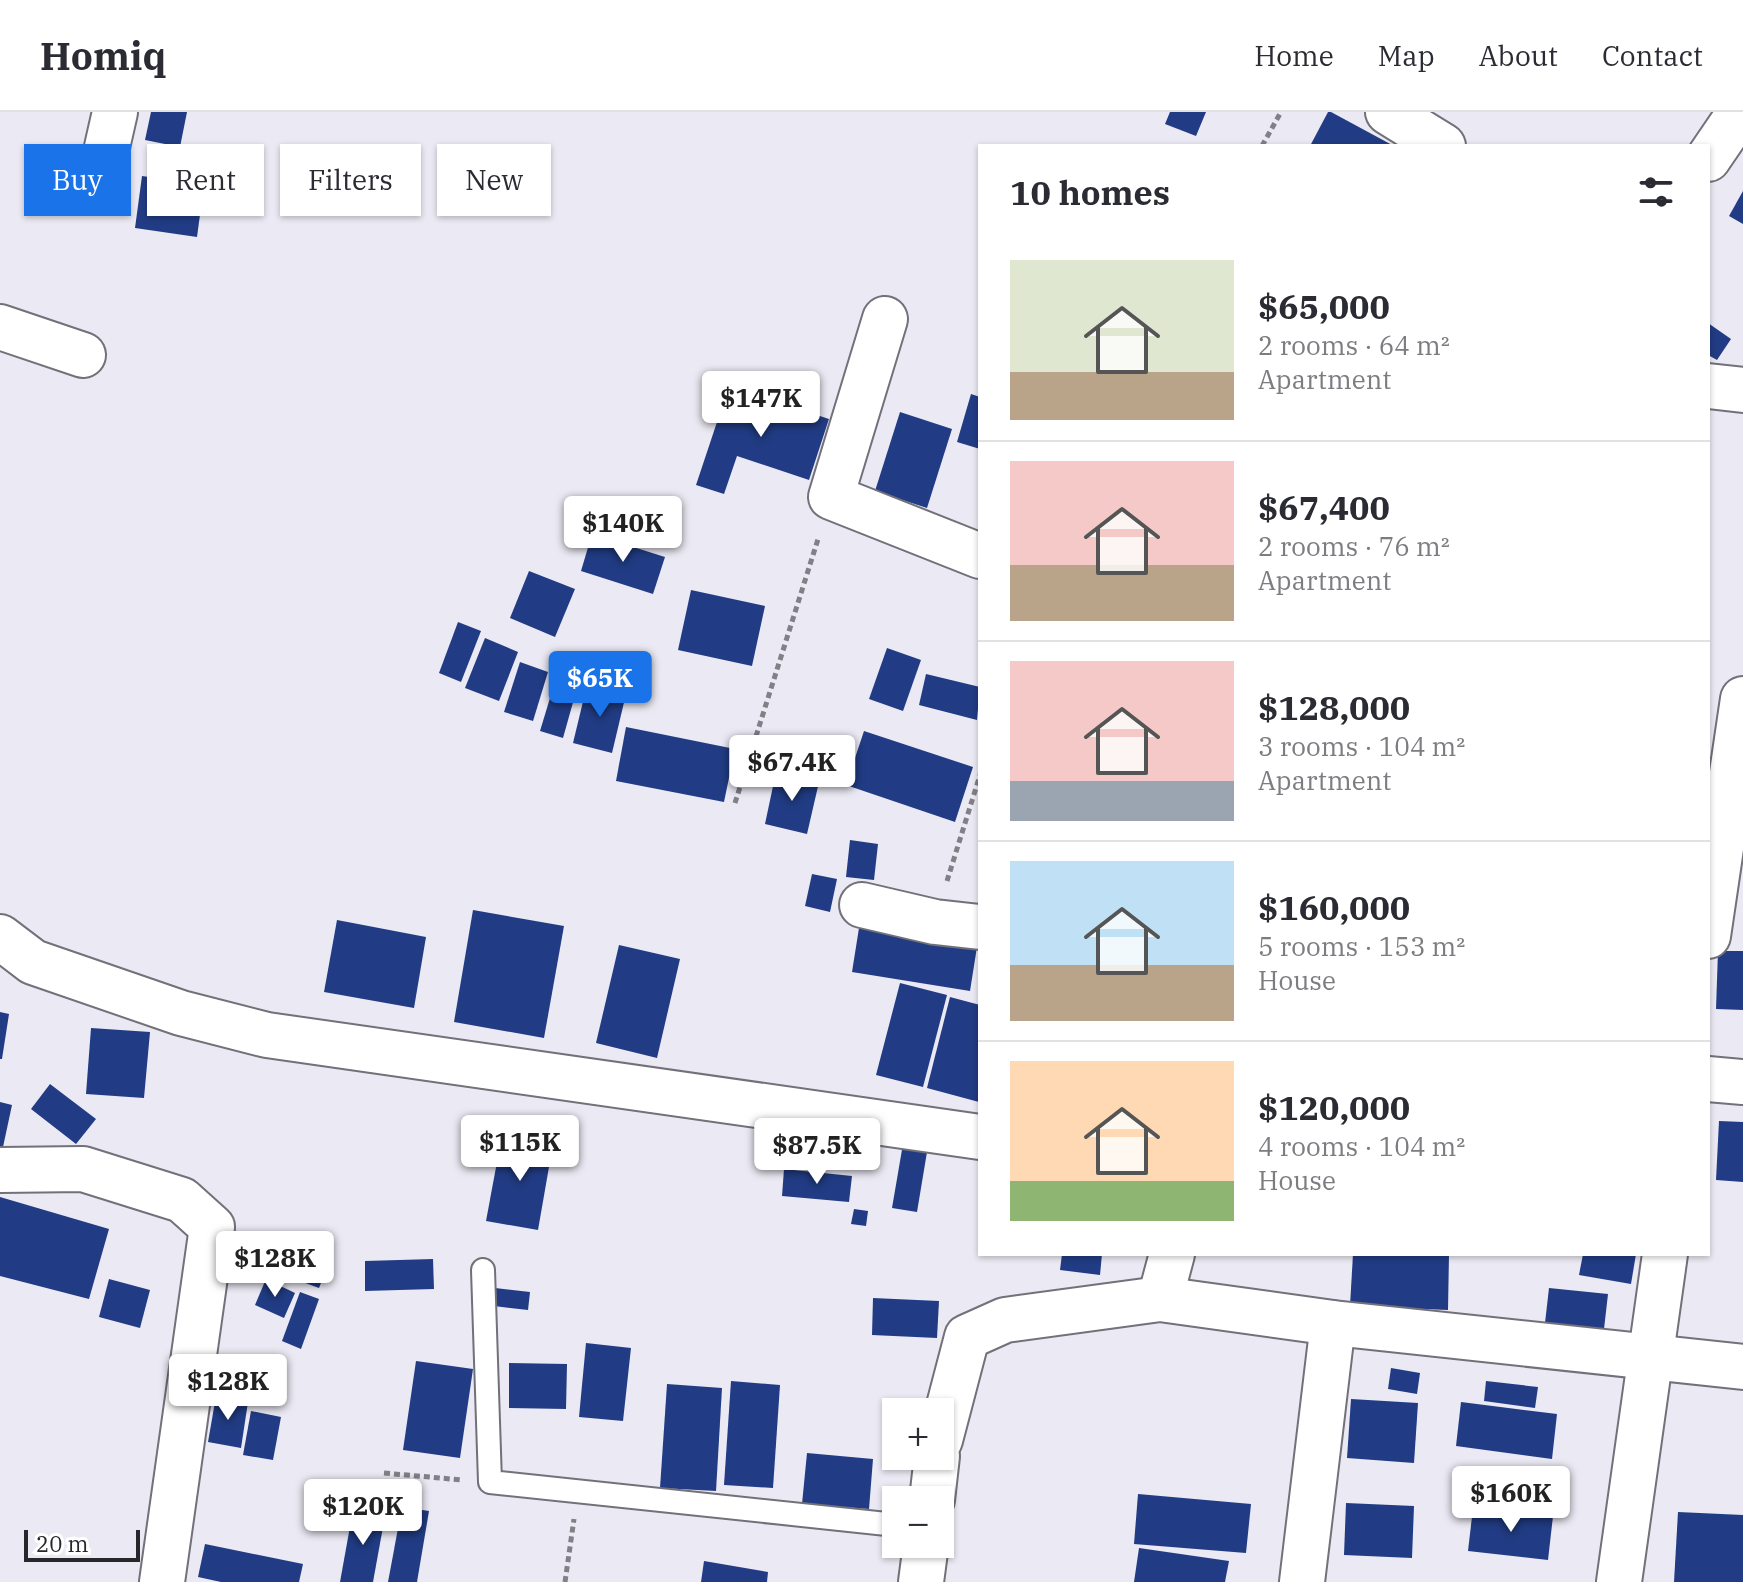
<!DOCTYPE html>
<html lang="en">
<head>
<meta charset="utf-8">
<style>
  body { margin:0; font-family:"IBM Plex Serif",serif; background:#f2f2f3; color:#2b2b33; height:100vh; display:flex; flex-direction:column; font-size:30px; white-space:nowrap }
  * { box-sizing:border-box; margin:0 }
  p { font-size:26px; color:#7c7c81 }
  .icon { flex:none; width:44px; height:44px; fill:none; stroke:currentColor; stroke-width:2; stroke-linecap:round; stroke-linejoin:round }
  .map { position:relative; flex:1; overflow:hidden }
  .drawer { position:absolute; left:978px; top:32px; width:732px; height:1112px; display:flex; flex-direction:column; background:#fff; border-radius:0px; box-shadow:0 2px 6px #0004 }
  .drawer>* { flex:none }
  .guide { position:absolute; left:24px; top:32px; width:760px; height:72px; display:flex; gap:16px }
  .buttons { position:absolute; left:882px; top:1286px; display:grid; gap:16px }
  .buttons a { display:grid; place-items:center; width:72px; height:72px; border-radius:0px; background:#fff; box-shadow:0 2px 6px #0004; font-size:40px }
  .scale { position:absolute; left:24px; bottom:20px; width:116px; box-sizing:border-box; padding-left:8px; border:4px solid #27262a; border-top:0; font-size:22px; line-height:28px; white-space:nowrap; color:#27262a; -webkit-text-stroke:6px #fff; paint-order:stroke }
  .price { position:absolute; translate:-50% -68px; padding:0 18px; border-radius:8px; background:#fff; color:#222; font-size:26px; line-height:52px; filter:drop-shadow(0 2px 4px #0008) }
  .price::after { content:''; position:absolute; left:50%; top:48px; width:24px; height:18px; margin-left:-12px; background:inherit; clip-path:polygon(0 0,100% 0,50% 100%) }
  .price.current { background:#1a73e8; color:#fff }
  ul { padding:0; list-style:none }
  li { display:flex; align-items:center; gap:24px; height:200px; padding:0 32px }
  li+li { border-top:2px solid #e1e1e2 }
  li span { display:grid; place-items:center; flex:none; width:224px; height:160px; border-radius:0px; color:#555 }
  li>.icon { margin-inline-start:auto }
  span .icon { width:96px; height:96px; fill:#fffc; stroke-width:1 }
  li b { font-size:34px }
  h2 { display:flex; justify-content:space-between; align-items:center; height:96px; padding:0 32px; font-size:34px }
  .tag { padding:0 28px; border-radius:0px; background:#fff; box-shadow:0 2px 6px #0004; font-size:28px; line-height:72px }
  .tag.current { background:#1a73e8; color:#fff }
  header { display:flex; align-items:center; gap:48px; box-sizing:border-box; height:112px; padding:0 40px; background:#fff; border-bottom:2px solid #e1e1e2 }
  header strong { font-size:38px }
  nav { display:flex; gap:44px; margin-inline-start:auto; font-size:28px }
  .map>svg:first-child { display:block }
  .building { fill:#213c84 }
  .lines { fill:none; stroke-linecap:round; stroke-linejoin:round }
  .service-casing { stroke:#727079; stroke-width:26 }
  .minor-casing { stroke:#727079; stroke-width:48 }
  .path { stroke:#818086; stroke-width:5; stroke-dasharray:6 4; stroke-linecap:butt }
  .service { stroke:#fff; stroke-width:22 }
  .minor { stroke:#fff; stroke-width:44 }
</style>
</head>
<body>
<header>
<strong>Homiq</strong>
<nav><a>Home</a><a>Map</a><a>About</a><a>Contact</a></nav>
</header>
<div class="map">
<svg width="1743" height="1470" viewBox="0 0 1743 1470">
  <rect width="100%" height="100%" fill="#ebe9f3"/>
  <!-- building -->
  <g class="building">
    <polygon points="151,0 187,0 180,35 145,28"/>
    <polygon points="1170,0 1206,0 1196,24 1165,12"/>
    <polygon points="1328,0 1331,0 1394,34 1310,34"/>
    <polygon points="142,64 204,73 197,125 135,116"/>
    <polygon points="1743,79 1743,112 1729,104"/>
    <polygon points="1708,211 1731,227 1717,248 1708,243"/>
    <polygon points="729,274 829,307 809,368 737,344 724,382 696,373"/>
    <polygon points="971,282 980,285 980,337 957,330"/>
    <polygon points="900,300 952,317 927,396 875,379"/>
    <polygon points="592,422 665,445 653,482 581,459"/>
    <polygon points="529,459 575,477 555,525 510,506"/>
    <polygon points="691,478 765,494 752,554 678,538"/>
    <polygon points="458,510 481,519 461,570 439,561"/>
    <polygon points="485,526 518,540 499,589 465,576"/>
    <polygon points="887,536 921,548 903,599 869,587"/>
    <polygon points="520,550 548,560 533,609 504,600"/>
    <polygon points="926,562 980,575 977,608 919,593"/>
    <polygon points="557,563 579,569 563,626 540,619"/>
    <polygon points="587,573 626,582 612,641 573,631"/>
    <polygon points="626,615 735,637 724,690 616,669"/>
    <polygon points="864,619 973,655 955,710 846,673"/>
    <polygon points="776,660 819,670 807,722 765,712"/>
    <polygon points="850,728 878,732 874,768 846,765"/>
    <polygon points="812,762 837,767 830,800 805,794"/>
    <polygon points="473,798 564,814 544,926 454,910"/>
    <polygon points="337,808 426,825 414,896 324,880"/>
    <polygon points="859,816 977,835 970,879 852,860"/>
    <polygon points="619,833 680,847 657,946 596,931"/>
    <polygon points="1718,839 1743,839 1743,898 1716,897"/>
    <polygon points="900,871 947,883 923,975 876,963"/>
    <polygon points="950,885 980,893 979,990 927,976"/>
    <polygon points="0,900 9,902 2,947 0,947"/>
    <polygon points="91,916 150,920 144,986 86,982"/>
    <polygon points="50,972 96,1007 76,1032 31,997"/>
    <polygon points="0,990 12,993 3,1035 0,1034"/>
    <polygon points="804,1005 842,1009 836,1053 799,1048"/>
    <polygon points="1719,1009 1743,1010 1743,1070 1716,1068"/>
    <polygon points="502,1023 553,1032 538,1118 486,1109"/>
    <polygon points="904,1026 929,1028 917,1100 892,1096"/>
    <polygon points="784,1057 852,1064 849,1090 782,1084"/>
    <polygon points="0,1085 109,1117 89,1187 0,1164"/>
    <polygon points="854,1097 868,1099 866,1114 851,1112"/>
    <polygon points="263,1120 331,1146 319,1176 251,1151"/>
    <polygon points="1062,1142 1102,1142 1100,1163 1060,1158"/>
    <polygon points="1353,1142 1449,1142 1448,1198 1350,1194"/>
    <polygon points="1583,1142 1636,1142 1631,1172 1579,1163"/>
    <polygon points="433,1147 434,1177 365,1179 365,1149"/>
    <polygon points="109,1167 150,1178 140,1216 99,1205"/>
    <polygon points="266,1167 295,1181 284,1206 255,1193"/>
    <polygon points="495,1176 530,1180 528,1198 494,1194"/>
    <polygon points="1549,1176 1608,1182 1604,1217 1545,1211"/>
    <polygon points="300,1180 319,1187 301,1237 282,1229"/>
    <polygon points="873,1186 939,1189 937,1226 872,1223"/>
    <polygon points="586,1231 631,1236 623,1309 579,1305"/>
    <polygon points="416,1249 473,1257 460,1346 403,1338"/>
    <polygon points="509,1251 567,1252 566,1297 509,1296"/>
    <polygon points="1391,1256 1420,1261 1417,1282 1388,1277"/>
    <polygon points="731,1269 780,1273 773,1376 724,1373"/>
    <polygon points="1486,1269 1538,1275 1535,1296 1484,1289"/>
    <polygon points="667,1272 722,1276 716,1379 660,1376"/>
    <polygon points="216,1284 248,1290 241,1336 208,1330"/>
    <polygon points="1351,1287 1418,1291 1414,1351 1347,1346"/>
    <polygon points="1461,1290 1557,1302 1552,1347 1456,1334"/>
    <polygon points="251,1299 281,1305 273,1348 243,1343"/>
    <polygon points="807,1341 873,1347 869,1397 802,1392"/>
    <polygon points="1138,1382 1251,1392 1246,1441 1134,1432"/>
    <polygon points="1346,1391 1414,1394 1412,1446 1344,1443"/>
    <polygon points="402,1395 429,1399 417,1470 388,1470"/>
    <polygon points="1473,1396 1553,1404 1548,1448 1468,1439"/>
    <polygon points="353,1398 385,1404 373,1470 340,1470"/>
    <polygon points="1678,1400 1743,1403 1743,1470 1674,1470"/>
    <polygon points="205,1432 303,1452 299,1470 221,1470 198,1465"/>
    <polygon points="1139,1436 1229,1449 1225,1470 1134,1470"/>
    <polygon points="704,1449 768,1460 767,1470 701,1470"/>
  </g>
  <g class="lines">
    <!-- service casing -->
    <g class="service-casing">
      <polyline id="service" points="483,1158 490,1370 896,1413"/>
    </g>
    <!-- minor casing -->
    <g class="minor-casing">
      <g id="minor">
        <polyline points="1388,0 1443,34"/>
        <polyline points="1708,47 1740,0"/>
        <polyline points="100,66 115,0"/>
        <polyline points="885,207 831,385 980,444"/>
        <polyline points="0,215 83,243"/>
        <polyline points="1708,274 1743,278"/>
        <polyline points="862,793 935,810 980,815"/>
        <polyline points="1708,824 1743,587"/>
        <polyline points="0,825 33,850 181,901 267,923 980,1025"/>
        <polyline points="1708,967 1743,970"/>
        <polyline points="0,1058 83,1057 182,1088 212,1115 162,1470"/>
        <polyline points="1160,1187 1172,1142"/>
        <polyline points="940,1328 967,1225 1005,1208 1160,1187 1333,1211 1743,1255"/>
        <polyline points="932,1388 937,1344"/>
        <polyline points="921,1470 926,1432"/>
        <polyline points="1302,1470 1333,1211"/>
        <polyline points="1619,1470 1665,1142"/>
      </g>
    </g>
    <!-- path -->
    <g class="path">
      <polyline points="1262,34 1281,0"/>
      <polyline points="735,691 819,424"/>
      <polyline points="947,769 980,663"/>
      <polyline points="384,1361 462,1368"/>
      <polyline points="565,1470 574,1407"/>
    </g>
    <!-- service -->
    <use href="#service" class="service"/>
    <!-- minor -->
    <use href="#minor" class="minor"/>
  </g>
</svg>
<div class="buttons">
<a>+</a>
<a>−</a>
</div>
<div class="scale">20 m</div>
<b class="price" style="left:761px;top:327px">$147K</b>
<b class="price" style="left:623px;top:452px">$140K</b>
<b class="price current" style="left:600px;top:607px">$65K</b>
<b class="price" style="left:792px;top:691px">$67.4K</b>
<b class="price" style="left:520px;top:1071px">$115K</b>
<b class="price" style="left:817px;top:1074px">$87.5K</b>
<b class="price" style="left:275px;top:1187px">$128K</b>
<b class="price" style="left:228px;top:1310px">$128K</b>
<b class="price" style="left:1511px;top:1422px">$160K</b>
<b class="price" style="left:363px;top:1435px">$120K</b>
<div class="guide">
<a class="tag current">Buy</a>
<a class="tag">Rent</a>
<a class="tag">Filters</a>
<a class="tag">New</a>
</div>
<section class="drawer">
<h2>10 homes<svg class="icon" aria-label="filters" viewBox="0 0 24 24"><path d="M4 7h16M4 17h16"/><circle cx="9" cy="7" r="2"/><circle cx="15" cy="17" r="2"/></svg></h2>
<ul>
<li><span style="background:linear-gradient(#dfe7d0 70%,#b9a48a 0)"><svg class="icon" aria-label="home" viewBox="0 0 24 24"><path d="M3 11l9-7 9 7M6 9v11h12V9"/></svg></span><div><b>$65,000</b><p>2 rooms · 64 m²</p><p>Apartment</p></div></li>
<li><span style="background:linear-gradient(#f6c9c9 65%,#b9a48a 0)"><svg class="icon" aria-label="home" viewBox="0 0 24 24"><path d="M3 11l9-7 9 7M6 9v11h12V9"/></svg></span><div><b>$67,400</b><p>2 rooms · 76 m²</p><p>Apartment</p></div></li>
<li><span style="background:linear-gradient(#f6c9c9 75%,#9aa5b1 0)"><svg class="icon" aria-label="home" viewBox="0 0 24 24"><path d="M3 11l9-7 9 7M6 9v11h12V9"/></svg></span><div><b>$128,000</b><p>3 rooms · 104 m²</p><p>Apartment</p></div></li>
<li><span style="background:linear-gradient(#bfe0f5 65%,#b9a48a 0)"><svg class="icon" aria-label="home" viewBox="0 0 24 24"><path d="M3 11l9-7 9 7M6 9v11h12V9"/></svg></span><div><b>$160,000</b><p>5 rooms · 153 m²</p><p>House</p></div></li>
<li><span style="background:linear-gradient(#ffd9b3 75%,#8fb573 0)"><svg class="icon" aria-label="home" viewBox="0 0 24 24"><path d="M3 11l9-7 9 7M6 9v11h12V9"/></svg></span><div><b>$120,000</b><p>4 rooms · 104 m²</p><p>House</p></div></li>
</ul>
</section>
</div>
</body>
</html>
